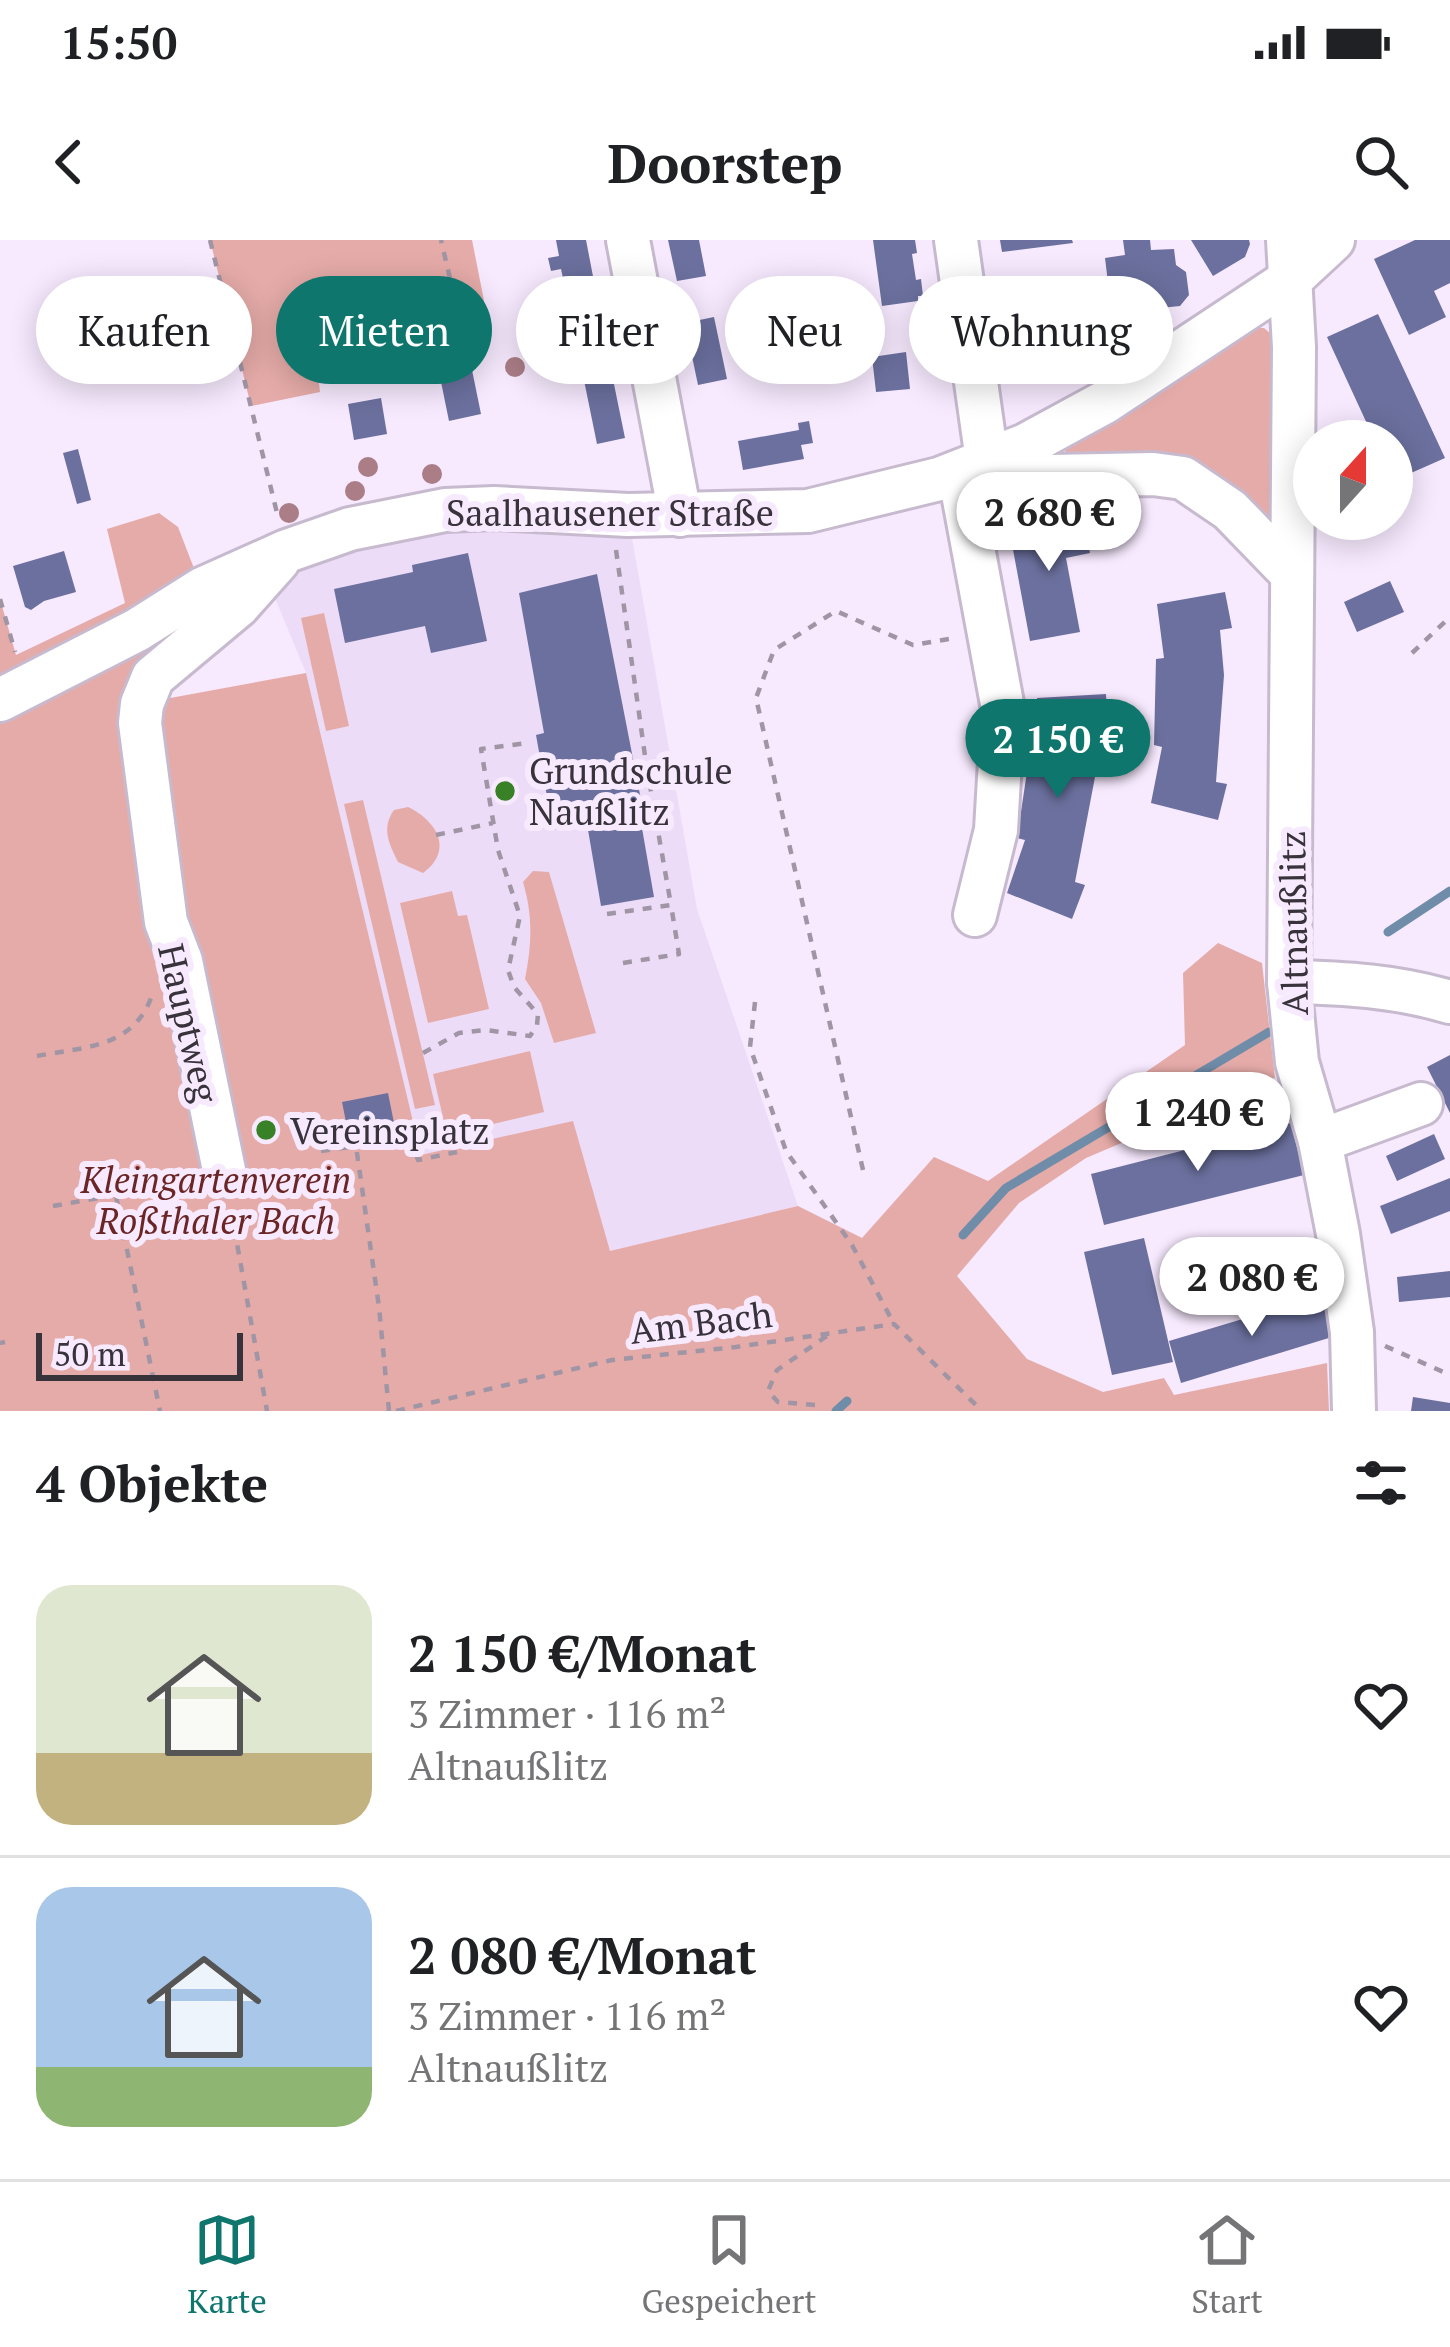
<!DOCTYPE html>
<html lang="de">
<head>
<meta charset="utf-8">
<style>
  body { margin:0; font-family:"PT Serif",serif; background:#f6f6f6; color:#202124; height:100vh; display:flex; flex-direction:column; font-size:45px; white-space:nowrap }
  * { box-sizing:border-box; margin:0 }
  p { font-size:39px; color:#757577 }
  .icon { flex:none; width:66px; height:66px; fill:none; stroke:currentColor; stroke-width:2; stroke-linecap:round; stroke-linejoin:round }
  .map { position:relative; height:1171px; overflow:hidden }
  .drawer { display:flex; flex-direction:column; background:#fff; flex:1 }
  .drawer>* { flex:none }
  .top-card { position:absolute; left:36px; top:36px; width:1380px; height:108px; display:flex; gap:24px }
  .needle { width:78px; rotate:21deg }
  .controls { position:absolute; left:1293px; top:180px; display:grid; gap:24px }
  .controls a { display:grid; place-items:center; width:120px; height:120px; border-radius:50%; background:#fff; box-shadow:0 6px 30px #0003; font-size:60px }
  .scale { position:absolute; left:36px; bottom:30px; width:207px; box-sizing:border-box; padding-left:12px; border:6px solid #38323b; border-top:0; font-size:33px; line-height:42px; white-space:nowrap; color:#38323b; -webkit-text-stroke:9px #f7e9fe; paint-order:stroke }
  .price { position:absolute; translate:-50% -102px; padding:0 27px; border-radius:42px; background:#fff; color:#222; font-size:39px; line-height:78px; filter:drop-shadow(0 3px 6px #0008) }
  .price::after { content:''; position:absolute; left:50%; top:72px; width:36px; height:27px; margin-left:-18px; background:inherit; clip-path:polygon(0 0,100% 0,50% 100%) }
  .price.selected { background:#0f766e; color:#fff }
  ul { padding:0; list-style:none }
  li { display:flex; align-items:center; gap:36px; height:300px; padding:0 36px }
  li+li { border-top:3px solid #e0e0e0 }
  li span { display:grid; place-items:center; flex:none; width:336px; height:240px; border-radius:36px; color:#555 }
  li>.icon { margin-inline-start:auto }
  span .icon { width:144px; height:144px; fill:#fffc; stroke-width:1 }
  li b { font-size:51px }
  h2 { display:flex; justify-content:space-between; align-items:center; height:144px; padding:0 36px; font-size:51px }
  .tag { padding:0 42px; border-radius:54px; background:#fff; box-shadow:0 6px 30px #0003; font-size:42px; line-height:108px }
  .tag.selected { background:#0f766e; color:#fff }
  .status { display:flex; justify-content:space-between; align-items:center; height:84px; padding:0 60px; background:#fff; direction:ltr }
  .status svg { height:33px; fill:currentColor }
  header { display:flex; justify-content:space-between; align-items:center; height:156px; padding:0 36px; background:#fff; font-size:54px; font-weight:600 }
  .tab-bar { display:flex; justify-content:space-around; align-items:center; height:168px; border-top:3px solid #e0e0e0; background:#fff; font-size:33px; color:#757577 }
  .tab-bar a { display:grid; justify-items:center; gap:6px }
  .tab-bar .selected { color:#0f766e }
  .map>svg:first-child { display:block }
  .built { fill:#eddcf7 }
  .green { fill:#e5aba8 }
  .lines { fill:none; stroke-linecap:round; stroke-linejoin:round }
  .stream { stroke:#6f8ca9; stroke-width:9 }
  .building { fill:#6b709e }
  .minor-casing { stroke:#c7bacf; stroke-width:48 }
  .path { stroke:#a095a5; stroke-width:4.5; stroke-dasharray:9 9; stroke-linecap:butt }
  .minor { stroke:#fff; stroke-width:42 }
  .tree { fill:#aa7d87 }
  .poi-dot { fill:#398126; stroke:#f7e9fe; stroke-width:4.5 }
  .labels { text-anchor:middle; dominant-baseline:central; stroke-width:12; stroke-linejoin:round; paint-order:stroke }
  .street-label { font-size:36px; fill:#38323b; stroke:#f7e9fe }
  .poi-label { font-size:36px; fill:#38323b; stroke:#f7e9fe; text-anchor:start }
  .park-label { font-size:36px; font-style:italic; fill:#6b2525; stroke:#f7e9fe }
</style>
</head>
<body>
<div class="status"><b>15:50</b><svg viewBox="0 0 49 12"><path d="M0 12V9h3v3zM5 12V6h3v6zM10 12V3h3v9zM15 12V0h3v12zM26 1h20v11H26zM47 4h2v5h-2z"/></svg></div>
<header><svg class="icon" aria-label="back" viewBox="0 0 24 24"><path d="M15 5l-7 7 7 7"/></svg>Doorstep<svg class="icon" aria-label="search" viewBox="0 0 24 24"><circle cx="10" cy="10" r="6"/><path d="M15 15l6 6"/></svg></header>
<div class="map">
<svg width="1450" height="1171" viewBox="0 0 1450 1171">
  <rect width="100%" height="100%" fill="#f7e9fe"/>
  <!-- built -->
  <polygon class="built" points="628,275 697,669 798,966 610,1012 421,916 306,433 270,346 350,289"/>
  <!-- green -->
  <g class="green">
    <polygon points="210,0 472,0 489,86 317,125 320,152 251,166"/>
    <polygon points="1254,88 1264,88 1271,94 1270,286 1240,262 1067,223 1065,209 1172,146"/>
    <polygon points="159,273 178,287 202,349 234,360 145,415 143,463 306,433 421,915 573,881 610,1011 798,966 862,998 934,917 988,941 1185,805 1183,733 1218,703 1262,723 1275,838 1086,918 1019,963 957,1036 1027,1119 1103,1152 1164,1138 1174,1155 1327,1123 1329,1171 0,1171 0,359 16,415 125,363 107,289"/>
    <polygon points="324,373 349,486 326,491 301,378"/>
    <polygon points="363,560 435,865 415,869 344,564"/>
    <path d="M408,567C437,581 454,610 423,633L398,622C389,604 381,588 394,570Z"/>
    <path d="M533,631L549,632L596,793L554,803L541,763L525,739C532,704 533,676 523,642Z"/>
    <polygon points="452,651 458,676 467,675 489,769 428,783 400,663"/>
    <polygon points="530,811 544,872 447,895 433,834"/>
  </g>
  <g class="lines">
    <!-- stream -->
    <g class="stream">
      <polyline points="1388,692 1450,651"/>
      <polyline points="963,995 1006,948 1269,792"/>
      <polyline points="836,1171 847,1161"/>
    </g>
  </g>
  <!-- building -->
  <g class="building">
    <polygon points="556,0 586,0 597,57 568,62 561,29 551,31 548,18 559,16"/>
    <polygon points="668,0 699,0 706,36 677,41"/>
    <polygon points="873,0 915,0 917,13 912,14 916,40 921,39 923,56 918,56 918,61 882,66"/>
    <polygon points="1000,0 1072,0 1073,3 1002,12"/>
    <polygon points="1123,0 1150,0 1151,10 1174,9 1176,25 1186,32 1189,55 1180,66 1130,71 1128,48 1109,51 1105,18 1125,15"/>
    <polygon points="1191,0 1249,0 1250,4 1245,17 1213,36"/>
    <polygon points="1415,0 1450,0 1450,43 1434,51 1446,77 1409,95 1374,19"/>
    <polygon points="447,52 453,82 436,86 430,56"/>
    <polygon points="1071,52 1079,115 1035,121 1037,129 1013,132 1010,113 1018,112 1012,60"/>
    <polygon points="1378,74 1445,218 1393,241 1392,201 1375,201 1327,97"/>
    <polygon points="714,77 727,139 698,145 685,83"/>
    <polygon points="606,105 625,198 597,204 578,111"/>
    <polygon points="906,112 910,149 876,152 872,117"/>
    <polygon points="471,125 481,174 449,181 439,132"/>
    <polygon points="381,158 387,194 354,200 348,164"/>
    <polygon points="809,181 813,203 801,205 804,219 743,230 738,201 799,190 798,183"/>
    <polygon points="78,209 91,260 77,264 63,213"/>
    <polygon points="1082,274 1090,313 1066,318 1080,392 1030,401 1009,288"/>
    <polygon points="64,311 76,352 44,361 31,370 25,367 13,326"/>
    <polygon points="468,313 487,401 431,413 425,386 345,403 334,349 413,332 412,325"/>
    <polygon points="597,334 643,570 639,571 654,657 601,666 587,584 553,590 536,495 544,493 519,353"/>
    <polygon points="1390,341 1404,372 1357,392 1344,362"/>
    <polygon points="1225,352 1232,388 1220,390 1224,435 1216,542 1227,544 1218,580 1151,563 1162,507 1154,505 1156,419 1164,418 1157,364"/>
    <polygon points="1106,454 1108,491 1096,491 1095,537 1075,642 1085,645 1072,679 1007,653 1025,600 1017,598 1030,512 1038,512 1037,458"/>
    <polygon points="1450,815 1450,873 1427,827"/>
    <polygon points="388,853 395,888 349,897 342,862"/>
    <polygon points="1291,883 1304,935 1104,985 1091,934"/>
    <polygon points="1434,894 1445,919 1397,941 1386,916"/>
    <polygon points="1450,938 1450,971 1391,994 1380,966"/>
    <polygon points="1144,998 1173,1122 1112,1135 1084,1012"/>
    <polygon points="1450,1031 1450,1057 1399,1062 1397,1037"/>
    <polygon points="1326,1054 1332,1097 1181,1143 1169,1101"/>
    <polygon points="1413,1157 1450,1163 1450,1171 1411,1171"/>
  </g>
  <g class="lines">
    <!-- minor casing -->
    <g class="minor-casing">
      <g id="minor">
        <polyline points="628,0 680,275"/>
        <polyline points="956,0 987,220"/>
        <polyline points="1288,0 1294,107 1289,742 1297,822 1320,901 1338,994 1352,1092 1354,1171"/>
        <polyline points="987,220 1051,236 1153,234 1183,238 1230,270 1292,334"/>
        <polyline points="959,232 1003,469 996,590 975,675"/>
        <polyline points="0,460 137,390 202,349 287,311 350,289 445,270 494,268 628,275 808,271 939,239 1026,205 1105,162 1291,39 1333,0"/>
        <path d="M1289,742C1345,743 1396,746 1450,762"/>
        <polyline points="1320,901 1421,864"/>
        <polyline points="225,935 181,721 166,682 140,483 142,464 153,437 238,366 278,321"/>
      </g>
    </g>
    <!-- path -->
    <g class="path">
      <polyline points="210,0 278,277"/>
      <polyline points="315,119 461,85 441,0"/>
      <polyline points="616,310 646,523 634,525"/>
      <polyline points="0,359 15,412"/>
      <polyline points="1412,413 1450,377"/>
      <polyline points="436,595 493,583"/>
      <polyline points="607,674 671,665 646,523"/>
      <polyline points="623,723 679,714 671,665"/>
      <polyline points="755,762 750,807 786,911 852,1005 894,1084"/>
      <polyline points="423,813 459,793 486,790 530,796 537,785 538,774 514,747 508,730 520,676 498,610 481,509 527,503"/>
      <path d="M37,816C84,807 132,808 151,758"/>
      <polyline points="321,911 356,906"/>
      <polyline points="863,930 756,458 774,410 836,371 913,405 955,398"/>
      <polyline points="116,956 160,1171"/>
      <polyline points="53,966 189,942"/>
      <polyline points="231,970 267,1171"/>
      <polyline points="0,1103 5,1102"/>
      <polyline points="1385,1106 1450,1135"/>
      <polyline points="815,1165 778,1162 768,1151 777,1130 827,1096"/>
      <polyline points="389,1171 379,1067 356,906 411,897 418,920 457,912"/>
      <polyline points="396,1171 612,1120 736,1107 894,1084 982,1171"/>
    </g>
    <!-- minor -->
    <use href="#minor" class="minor"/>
  </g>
  <!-- trees -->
  <g class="tree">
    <circle cx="515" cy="127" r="10"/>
    <circle cx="368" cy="227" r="10"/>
    <circle cx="432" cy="234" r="10"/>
    <circle cx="355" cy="251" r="10"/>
    <circle cx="289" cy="273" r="10"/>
  </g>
  <!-- markers -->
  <g class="poi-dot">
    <circle cx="505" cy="551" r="12"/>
    <circle cx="266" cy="890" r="12"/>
  </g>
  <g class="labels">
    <!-- street labels -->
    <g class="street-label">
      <text x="610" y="272">Saalhausener Straße</text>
      <text transform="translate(1293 683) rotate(-91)">Altnaußlitz</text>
      <text transform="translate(189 783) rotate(77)">Hauptweg</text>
      <text transform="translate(701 1082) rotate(-7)">Am Bach</text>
    </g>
    <!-- poi labels -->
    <g class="poi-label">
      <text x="529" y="530">Grundschule<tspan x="529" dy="41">Naußlitz</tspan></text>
      <text x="290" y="890">Vereinsplatz</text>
    </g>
    <!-- park labels -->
    <g class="park-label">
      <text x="216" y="939">Kleingartenverein<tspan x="216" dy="41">Roßthaler Bach</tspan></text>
    </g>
  </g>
</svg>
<div class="controls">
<a><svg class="needle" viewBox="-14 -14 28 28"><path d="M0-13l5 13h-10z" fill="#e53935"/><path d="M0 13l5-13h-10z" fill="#757577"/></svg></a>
</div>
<div class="scale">50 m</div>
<b class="price" style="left:1049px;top:334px">2 680 €</b>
<b class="price selected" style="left:1058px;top:561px">2 150 €</b>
<b class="price" style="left:1198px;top:934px">1 240 €</b>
<b class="price" style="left:1252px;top:1099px">2 080 €</b>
<div class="top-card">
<a class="tag">Kaufen</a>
<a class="tag selected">Mieten</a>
<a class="tag">Filter</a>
<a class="tag">Neu</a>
<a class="tag">Wohnung</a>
</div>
</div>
<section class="drawer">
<h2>4 Objekte<svg class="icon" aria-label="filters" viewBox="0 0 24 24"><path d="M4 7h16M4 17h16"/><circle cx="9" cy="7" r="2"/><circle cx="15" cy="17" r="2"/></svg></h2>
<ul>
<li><span style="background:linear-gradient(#dfe7d0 70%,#c2b280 0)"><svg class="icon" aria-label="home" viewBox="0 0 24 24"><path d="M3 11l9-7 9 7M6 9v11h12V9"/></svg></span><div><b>2 150 €/Monat</b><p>3 Zimmer · 116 m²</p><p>Altnaußlitz</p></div><svg class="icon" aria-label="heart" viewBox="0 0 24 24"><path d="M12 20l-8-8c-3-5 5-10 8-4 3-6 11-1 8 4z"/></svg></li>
<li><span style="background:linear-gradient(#a9c7e8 75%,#8fb573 0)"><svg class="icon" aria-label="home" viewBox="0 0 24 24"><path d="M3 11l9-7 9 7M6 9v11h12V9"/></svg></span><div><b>2 080 €/Monat</b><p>3 Zimmer · 116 m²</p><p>Altnaußlitz</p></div><svg class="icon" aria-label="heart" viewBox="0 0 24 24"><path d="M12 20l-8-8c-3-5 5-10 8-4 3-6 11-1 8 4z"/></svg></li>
</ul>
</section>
<nav class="tab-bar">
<a class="selected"><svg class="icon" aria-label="map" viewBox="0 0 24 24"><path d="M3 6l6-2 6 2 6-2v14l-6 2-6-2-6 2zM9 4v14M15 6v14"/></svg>Karte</a>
<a><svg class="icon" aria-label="saved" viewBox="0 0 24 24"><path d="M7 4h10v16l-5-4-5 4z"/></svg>Gespeichert</a>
<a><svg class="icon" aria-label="home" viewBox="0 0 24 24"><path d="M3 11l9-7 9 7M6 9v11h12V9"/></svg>Start</a>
</nav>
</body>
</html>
